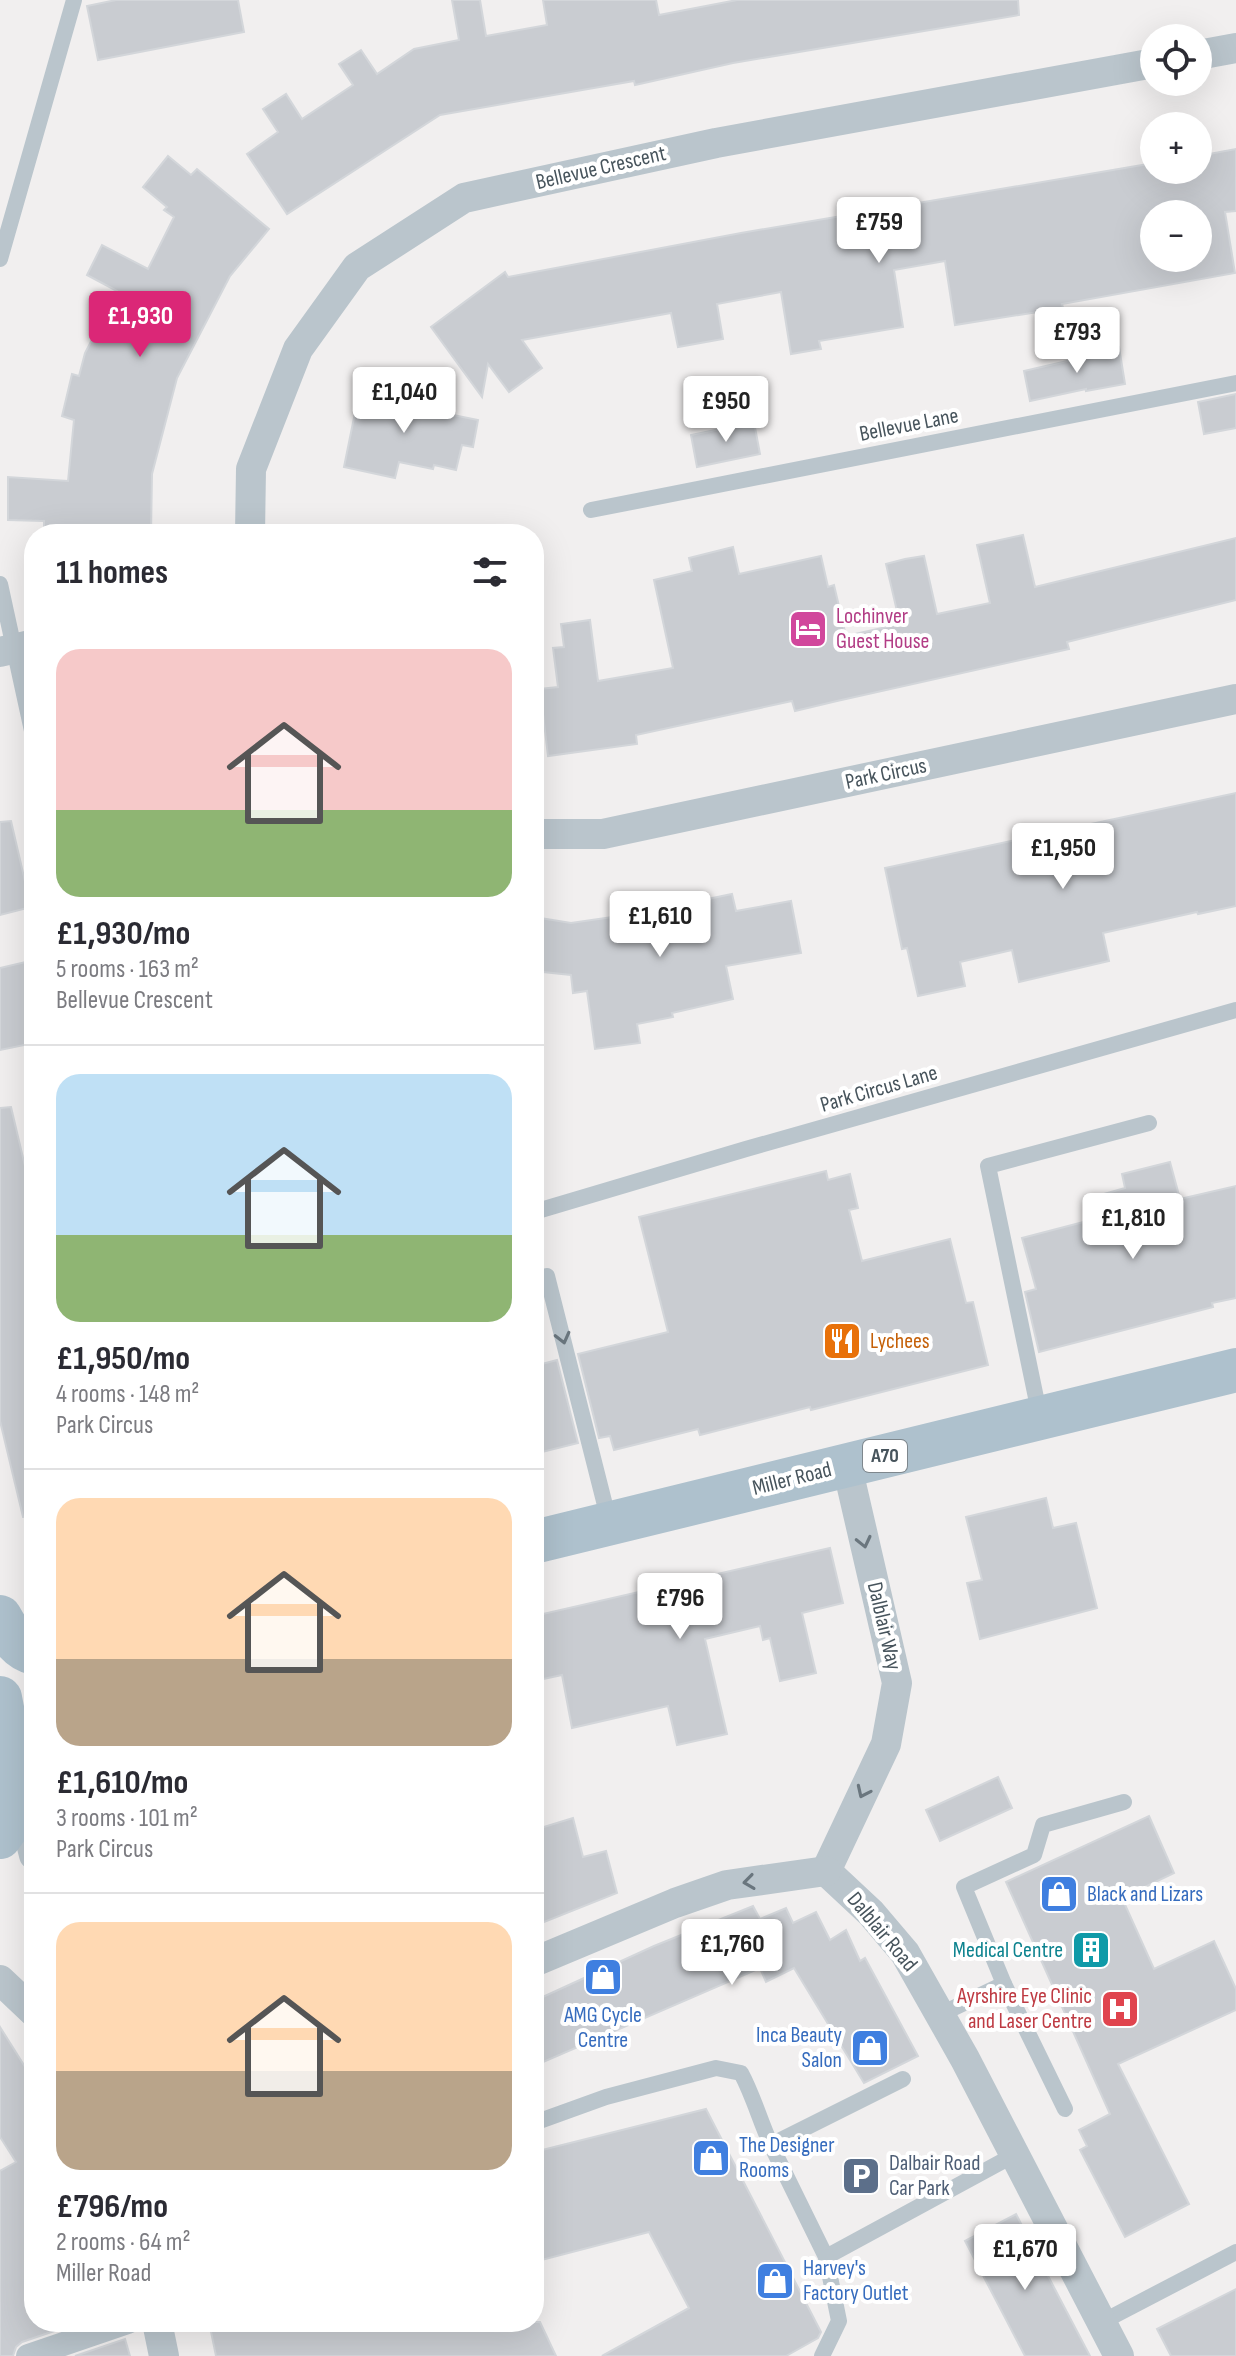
<!DOCTYPE html>
<html lang="en">
<head>
<meta charset="utf-8">
<style>
  body { margin:0; font-family:"Sofia Sans Condensed",sans-serif; background:#f7f7f7; color:#2b2b33; height:100vh; display:flex; flex-direction:column; font-size:30px; white-space:nowrap }
  * { box-sizing:border-box; margin:0 }
  p { font-size:26px; color:#7c7c81 }
  .icon { flex:none; width:44px; height:44px; fill:none; stroke:currentColor; stroke-width:2; stroke-linecap:round; stroke-linejoin:round }
  .map { position:relative; flex:1; overflow:hidden }
  .side { position:absolute; left:24px; top:524px; width:520px; height:1808px; display:flex; flex-direction:column; background:#fff; border-radius:32px; box-shadow:0 8px 32px #0002 }
  .side>* { flex:none }
  .controls { position:absolute; left:1140px; top:24px; display:grid; gap:16px }
  .controls a { display:grid; place-items:center; width:72px; height:72px; border-radius:50%; background:#fff; box-shadow:0 8px 32px #0002; font-size:40px }
  .price { position:absolute; translate:-50% -68px; padding:0 18px; border-radius:8px; background:#fff; color:#222; font-size:26px; line-height:52px; filter:drop-shadow(0 2px 4px #0008) }
  .price::after { content:''; position:absolute; left:50%; top:48px; width:24px; height:18px; margin-left:-12px; background:inherit; clip-path:polygon(0 0,100% 0,50% 100%) }
  .price.current { background:#db2777; color:#fff }
  ul { padding:0; list-style:none }
  li { display:grid; align-content:center; gap:16px; height:424px; padding:0 32px }
  li+li { border-top:2px solid #e1e1e2 }
  li span { display:grid; place-items:center; height:248px; border-radius:24px; color:#555 }
  li>.icon { margin-inline-start:auto }
  span .icon { width:144px; height:144px; fill:#fffc; stroke-width:1 }
  li b { font-size:34px }
  h2 { display:flex; justify-content:space-between; align-items:center; height:96px; padding:0 32px; font-size:34px }
  .map>svg:first-child { display:block }
  .building { fill:#c9ccd1; stroke:#d3d6da; stroke-width:2; fill-rule:evenodd }
  .lines { fill:none; stroke-linecap:round; stroke-linejoin:round }
  .service { stroke:#bac5cc; stroke-width:16 }
  .pedestrian { stroke:#bac5cc; stroke-width:24 }
  .minor { stroke:#bac5cc; stroke-width:30 }
  .primary { stroke:#aec1cd; stroke-width:44 }
  .oneway { stroke:#6a767e }
  .labels { text-anchor:middle; dominant-baseline:central; stroke-width:8; stroke-linejoin:round; paint-order:stroke }
  .shield { fill:#fff; stroke:#7e878d; stroke-width:2 }
  .shield-label { font-size:20px; font-weight:bold; fill:#47545c }
  .street-label { font-size:22px; fill:#47545c; stroke:#fff }
  .hotel-label { font-size:22px; fill:#b23c85; stroke:#fff; text-anchor:start }
  .food-label { font-size:22px; fill:#c56008; stroke:#fff; text-anchor:start }
  .shop-label { font-size:22px; fill:#366cbe; stroke:#fff; text-anchor:start }
  .culture-label { font-size:22px; fill:#0d838f; stroke:#fff; text-anchor:end }
  .health-label { font-size:22px; fill:#be3a42; stroke:#fff; text-anchor:end }
  .service-label { font-size:22px; fill:#4e5e75; stroke:#fff; text-anchor:start }
</style>
</head>
<body>
<div class="map">
<svg width="1236" height="2356" viewBox="0 0 1236 2356">
  <rect width="100%" height="100%" fill="#f1efef"/>
  <!-- building -->
  <g class="building">
    <polygon points="116,0 238,0 244,32 98,60 87,6"/>
    <polygon points="452,0 480,0 486,36 547,25 543,0 656,0 659,15 737,0 1018,0 1019,15 733,63 635,85 634,81 440,115 287,214 247,154 278,132 263,109 286,94 302,119 353,85 339,64 361,50 377,74 414,49 459,40"/>
    <path d="M1236,149V211L1225,212L1235,273L1062,304L1063,308L955,325L945,261L894,270L903,327L819,341L821,349L791,354L781,292L717,304L723,339L678,347L671,313L522,340L542,368L509,392L488,364L482,397L431,327L505,272L508,277L741,233L1154,163V170H1198V156ZM1154,214H1198V258H1154Z"/>
    <polygon points="168,156 191,175 197,169 269,229 230,276 177,378 152,474 151,534 96,534 96,529 44,529 44,521 8,520 8,477 68,481 74,420 62,416 72,374 79,376 85,353 117,291 87,275 102,245 148,269 174,217 164,210 167,207 143,187"/>
    <polygon points="1119,347 1125,384 1086,391 1086,389 1030,401 1024,371 1080,358 1079,354"/>
    <polygon points="360,388 411,398 409,406 478,420 473,447 462,445 456,470 434,465 433,469 399,462 395,478 344,467"/>
    <polygon points="1236,394 1236,428 1204,434 1198,402"/>
    <polygon points="754,422 760,454 697,467 691,435"/>
    <polygon points="1023,535 1035,587 1236,538 1236,600 1067,642 1069,649 837,701 795,711 792,701 636,735 637,744 548,756 540,689 558,687 553,648 564,647 561,624 590,620 598,681 673,668 654,580 692,571 689,558 733,547 739,574 821,556 828,587 834,585 846,636 900,624 886,564 905,559 924,556 937,614 990,603 977,545"/>
    <polygon points="1236,793 1236,906 1198,914 1197,912 1103,933 1109,961 1019,982 1012,950 960,962 965,986 918,996 907,948 902,949 885,868"/>
    <polygon points="11,821 31,907 0,915 0,822"/>
    <polygon points="732,894 736,911 791,901 801,953 726,966 733,999 672,1013 673,1017 637,1024 640,1043 595,1049 587,991 573,993 571,975 534,971 534,917 571,923 640,913"/>
    <polygon points="34,960 34,1043 0,1050 0,968"/>
    <polygon points="11,1107 34,1204 34,1516 23,1517 0,1421 0,1108"/>
    <polygon points="1170,1162 1180,1199 1236,1186 1236,1298 1212,1303 1213,1307 1039,1352 1025,1292 1036,1289 1022,1238 1095,1219 1090,1198 1125,1188 1122,1174"/>
    <polygon points="826,1171 828,1180 850,1174 858,1208 849,1210 862,1261 950,1239 966,1303 973,1302 988,1365 811,1410 810,1407 700,1435 698,1429 614,1450 610,1436 599,1438 578,1354 668,1332 639,1217"/>
    <polygon points="557,1360 578,1443 534,1454 534,1366"/>
    <polygon points="1046,1498 1053,1528 1076,1523 1097,1608 980,1639 967,1583 982,1580 966,1517"/>
    <polygon points="830,1548 843,1603 802,1613 816,1673 780,1681 770,1638 763,1640 760,1626 705,1639 727,1734 677,1745 668,1706 572,1728 562,1675 534,1681 534,1616"/>
    <polygon points="998,1777 1012,1808 940,1841 926,1810"/>
    <polygon points="1149,1816 1174,1873 1122,1898 1154,1969 1214,1941 1236,1989 1236,2010 1118,2064 1189,2204 1125,2237 1080,2150 1087,2146 1079,2130 1110,2114 1006,1882"/>
    <polygon points="573,1818 583,1857 606,1851 617,1893 534,1926 534,1888 540,1886 534,1861 534,1830"/>
    <polygon points="753,1906 760,1919 786,1908 793,1923 816,1912 830,1940 846,1930 860,1961 865,1958 918,2056 864,2083 794,1968 766,1982 760,1968 534,2066 534,2001 654,1946"/>
    <polygon points="0,2027 34,2081 34,2322 81,2322 22,2342 16,2347 13,2356 0,2356 0,2171 16,2162 0,2137"/>
    <polygon points="706,2109 821,2332 818,2338 786,2356 602,2356 689,2308 649,2232 534,2262 534,2152"/>
    <polygon points="1016,2214 1059,2297 1090,2356 1025,2356 965,2241"/>
    <polygon points="1236,2289 1236,2356 1171,2356 1157,2329"/>
    <polygon points="209,2322 540,2322 556,2356 216,2356"/>
    <polygon points="125,2339 130,2356 75,2356"/>
  </g>
  <g class="lines">
    <!-- service -->
    <g class="service">
      <polyline points="0,259 74,0"/>
      <polyline points="591,510 1236,383"/>
      <polyline points="0,584 34,740"/>
      <polyline points="534,1212 746,1149 1236,1010"/>
      <polyline points="534,1279 547,1276 609,1521"/>
      <polyline points="1040,1417 988,1166 1149,1123"/>
      <polyline points="941,2014 1004,1984"/>
      <polyline points="903,2079 771,2145 826,2257 1014,2155"/>
      <polyline points="1065,2109 1004,1984 964,1887 1034,1855 1043,1825 1124,1802"/>
      <path d="M534,2123L606,2097L716,2068L741,2073C753,2095 760,2121 771,2145"/>
      <polyline points="1102,2322 1236,2252"/>
      <polyline points="822,2356 839,2321 826,2257"/>
    </g>
    <!-- pedestrian -->
    <polyline class="pedestrian" points="28,2356 128,2322"/>
    <!-- minor -->
    <g class="minor">
      <polyline points="1198,55 1236,48"/>
      <polyline points="250,534 251,469 298,349 357,267 464,198 716,143 1154,63"/>
      <polyline points="0,652 34,644"/>
      <polyline points="534,834 603,834 1236,699"/>
      <polyline points="19,1796 34,1855"/>
      <polyline points="826,1871 871,1913 905,1953 965,2059 1119,2356"/>
      <polyline points="826,1871 886,1744 897,1683 847,1466"/>
      <polyline points="534,1962 675,1903 727,1885 826,1871"/>
      <polyline points="0,1980 34,2012"/>
      <polyline points="157,2322 164,2356"/>
    </g>
    <!-- primary -->
    <g class="primary">
      <polyline points="534,1542 1236,1370"/>
      <path d="M0,1617C9,1632 16,1649 34,1653"/>
      <polyline points="0,1698 19,1796 10,1823 0,1837"/>
    </g>
  </g>
  <!-- one-way arrows -->
  <defs><path id="oneway-chevron" d="M-2-3.5L2.5 0L-2 3.5" fill="none" stroke-width="1.6" stroke-linecap="round" stroke-linejoin="round" transform="scale(2)"/></defs>
  <g class="oneway">
    <use href="#oneway-chevron" transform="translate(563 1338) rotate(76)"/>
    <use href="#oneway-chevron" transform="translate(864 1542) rotate(77)"/>
    <use href="#oneway-chevron" transform="translate(863 1792) rotate(115)"/>
    <use href="#oneway-chevron" transform="translate(749 1882) rotate(172)"/>
  </g>
  <!-- icons -->
  <defs>
    <g id="hotel-square" transform="scale(2)"><rect x="-9" y="-9" width="18" height="18" rx="4" fill="#d1479c" stroke="#fff"/><path d="M-6-4.5h1.5V1H6V5H4.5V3h-9V5H-6ZM-4 0a1.8 1.8 0 1 1 3.6 0ZM.5 0V-2.5h3Q6-2.5 6 0Z" fill="#fff"/></g>
    <g id="restaurant-square" transform="scale(2)"><rect x="-9" y="-9" width="18" height="18" rx="4" fill="#e8710a" stroke="#fff"/><path d="M-5-6h1v4h1v-4h1v4h1v-4h1v5L-1.5 .5V6h-2V.5L-5-1ZM5-6V6H3V1.5H1.5Q1.5-4 5-6Z" fill="#fff"/></g>
    <g id="shop-square" transform="scale(2)"><rect x="-9" y="-9" width="18" height="18" rx="4" fill="#3f7fe0" stroke="#fff"/><path d="M-5-2.5h2.3a2.7 3.5 0 0 1 5.4 0H5L5.5 6h-11ZM-1.5-2.5h3a1.5 2.3 0 0 0-3 0Z" fill="#fff"/></g>
    <g id="building-square" transform="scale(2)"><rect x="-9" y="-9" width="18" height="18" rx="4" fill="#0f9aa8" stroke="#fff"/><path d="M-4-6H4V6H1V3H-1V6H-4ZM-2.5-4.3h1.7v1.8h-1.7ZM.8-4.3h1.7v1.8H.8ZM-2.5-1h1.7V.8h-1.7ZM.8-1h1.7V.8H.8Z" fill="#fff"/></g>
    <g id="hospital-square" transform="scale(2)"><rect x="-9" y="-9" width="18" height="18" rx="4" fill="#e0444e" stroke="#fff"/><path d="M-5-5h3v3.5h4V-5h3V5h-3V1.5h-4V5h-3Z" fill="#fff"/></g>
    <g id="parking-square" transform="scale(2)"><rect x="-9" y="-9" width="18" height="18" rx="4" fill="#5c6f8a" stroke="#fff"/><path d="M-3.5-5.5H1a3.5 3.5 0 0 1 0 7H-1V5.5H-3.5ZM-1-3.4V-.6H.8a1.4 1.4 0 0 0 0-2.8Z" fill="#fff"/></g>
  </defs>
  <g fill-rule="evenodd">
    <use href="#hotel-square" x="808" y="629"/>
    <use href="#restaurant-square" x="842" y="1341"/>
    <use href="#shop-square" x="1059" y="1894"/>
    <use href="#building-square" x="1091" y="1950"/>
    <use href="#shop-square" x="603" y="1977"/>
    <use href="#hospital-square" x="1120" y="2009"/>
    <use href="#shop-square" x="870" y="2048"/>
    <use href="#shop-square" x="711" y="2158"/>
    <use href="#parking-square" x="861" y="2176"/>
    <use href="#shop-square" x="775" y="2281"/>
  </g>
  <g class="labels">
    <!-- shield labels -->
    <rect class="shield" x="863" y="1440" width="44" height="32" rx="6"/>
    <g class="shield-label">
      <text x="885" y="1456">A70</text>
    </g>
    <!-- street labels -->
    <g class="street-label">
      <text transform="translate(601 168) rotate(-13)">Bellevue Crescent</text>
      <text transform="translate(909 425) rotate(-11)">Bellevue Lane</text>
      <text transform="translate(886 774) rotate(-12)">Park Circus</text>
      <text transform="translate(879 1089) rotate(-16)">Park Circus Lane</text>
      <text transform="translate(792 1479) rotate(-14)">Miller Road</text>
      <text transform="translate(884 1626) rotate(77)">Dalblair Way</text>
      <text transform="translate(882 1932) rotate(50)">Dalblair Road</text>
    </g>
    <!-- hotel labels -->
    <g class="hotel-label">
      <text x="836" y="616">Lochinver<tspan x="836" dy="25">Guest House</tspan></text>
    </g>
    <!-- food labels -->
    <g class="food-label">
      <text x="870" y="1341">Lychees</text>
    </g>
    <!-- shop labels -->
    <g class="shop-label">
      <text x="1087" y="1894">Black and Lizars</text>
      <text x="603" y="2015" text-anchor="middle">AMG Cycle<tspan x="603" dy="25">Centre</tspan></text>
      <text x="842" y="2035" text-anchor="end">Inca Beauty<tspan x="842" dy="25">Salon</tspan></text>
      <text x="739" y="2145">The Designer<tspan x="739" dy="25">Rooms</tspan></text>
      <text x="803" y="2268">Harvey's<tspan x="803" dy="25">Factory Outlet</tspan></text>
    </g>
    <!-- culture labels -->
    <g class="culture-label">
      <text x="1063" y="1950">Medical Centre</text>
    </g>
    <!-- health labels -->
    <g class="health-label">
      <text x="1092" y="1996">Ayrshire Eye Clinic<tspan x="1092" dy="25">and Laser Centre</tspan></text>
    </g>
    <!-- service labels -->
    <g class="service-label">
      <text x="889" y="2163">Dalbair Road<tspan x="889" dy="25">Car Park</tspan></text>
    </g>
  </g>
</svg>
<div class="controls">
<a><svg class="icon" aria-label="locate" viewBox="0 0 24 24"><circle cx="12" cy="12" r="6"/><path d="M12 2v4M12 18v4M2 12h4M18 12h4"/></svg></a>
<a>+</a>
<a>−</a>
</div>
<b class="price" style="left:879px;top:265px">£759</b>
<b class="price current" style="left:140px;top:359px">£1,930</b>
<b class="price" style="left:1077px;top:375px">£793</b>
<b class="price" style="left:404px;top:435px">£1,040</b>
<b class="price" style="left:726px;top:444px">£950</b>
<b class="price" style="left:1063px;top:891px">£1,950</b>
<b class="price" style="left:660px;top:959px">£1,610</b>
<b class="price" style="left:1133px;top:1261px">£1,810</b>
<b class="price" style="left:680px;top:1641px">£796</b>
<b class="price" style="left:732px;top:1987px">£1,760</b>
<b class="price" style="left:1025px;top:2292px">£1,670</b>
<section class="side">
<h2>11 homes<svg class="icon" aria-label="filters" viewBox="0 0 24 24"><path d="M4 7h16M4 17h16"/><circle cx="9" cy="7" r="2"/><circle cx="15" cy="17" r="2"/></svg></h2>
<ul>
<li><span style="background:linear-gradient(#f6c9c9 65%,#8fb573 0)"><svg class="icon" aria-label="home" viewBox="0 0 24 24"><path d="M3 11l9-7 9 7M6 9v11h12V9"/></svg></span><div><b>£1,930/mo</b><p>5 rooms · 163 m²</p><p>Bellevue Crescent</p></div></li>
<li><span style="background:linear-gradient(#bfe0f5 65%,#8fb573 0)"><svg class="icon" aria-label="home" viewBox="0 0 24 24"><path d="M3 11l9-7 9 7M6 9v11h12V9"/></svg></span><div><b>£1,950/mo</b><p>4 rooms · 148 m²</p><p>Park Circus</p></div></li>
<li><span style="background:linear-gradient(#ffd9b3 65%,#b9a48a 0)"><svg class="icon" aria-label="home" viewBox="0 0 24 24"><path d="M3 11l9-7 9 7M6 9v11h12V9"/></svg></span><div><b>£1,610/mo</b><p>3 rooms · 101 m²</p><p>Park Circus</p></div></li>
<li><span style="background:linear-gradient(#ffd9b3 60%,#b9a48a 0)"><svg class="icon" aria-label="home" viewBox="0 0 24 24"><path d="M3 11l9-7 9 7M6 9v11h12V9"/></svg></span><div><b>£796/mo</b><p>2 rooms · 64 m²</p><p>Miller Road</p></div></li>
</ul>
</section>
</div>
</body>
</html>
